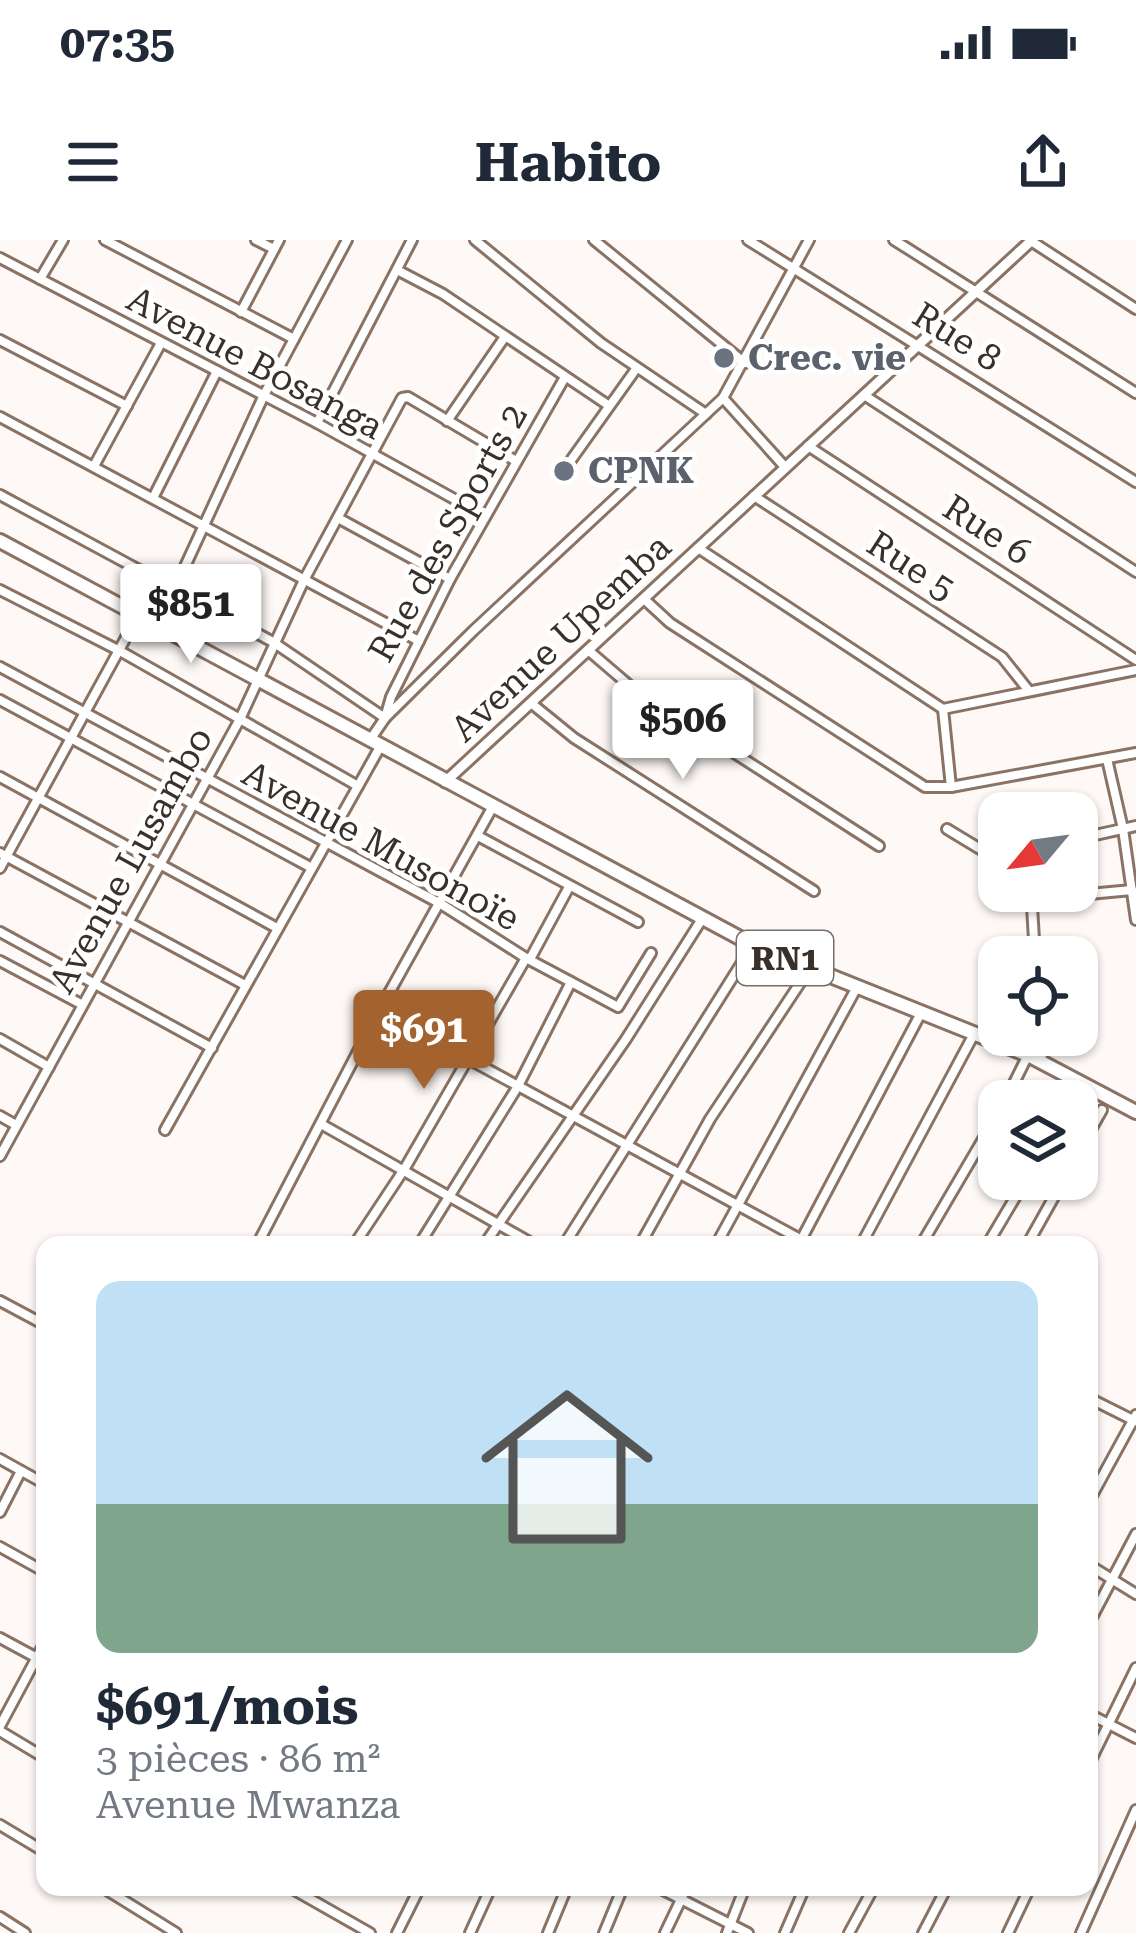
<!DOCTYPE html>
<html lang="fr">
<head>
<meta charset="utf-8">
<style>
  body { margin:0; font-family:"Roboto Serif",serif; background:#f6f6f7; color:#1f2937; height:100vh; display:flex; flex-direction:column; font-size:45px; white-space:nowrap }
  * { box-sizing:border-box; margin:0 }
  p { font-size:39px; color:#747a83 }
  .icon { flex:none; width:66px; height:66px; fill:none; stroke:currentColor; stroke-width:2; stroke-linecap:round; stroke-linejoin:round }
  .map { position:relative; flex:1; overflow:hidden }
  .panel { position:absolute; left:36px; top:996px; width:1062px; height:660px; display:flex; flex-direction:column; background:#fff; border-radius:24px; box-shadow:0 3px 9px #0004 }
  .panel>* { flex:none }
  .needle { width:78px; rotate:241deg }
  .fabs { position:absolute; left:978px; top:552px; display:grid; gap:24px }
  .fabs a { display:grid; place-items:center; width:120px; height:120px; border-radius:24px; background:#fff; box-shadow:0 3px 9px #0004; font-size:60px }
  .price { position:absolute; translate:-50% -102px; padding:0 27px; border-radius:12px; background:#fff; color:#222; font-size:39px; line-height:78px; filter:drop-shadow(0 3px 6px #0008) }
  .price::after { content:''; position:absolute; left:50%; top:72px; width:36px; height:27px; margin-left:-18px; background:inherit; clip-path:polygon(0 0,100% 0,50% 100%) }
  .price.current { background:#a3622e; color:#fff }
  ul { padding:0; list-style:none }
  li { display:grid; align-content:center; gap:24px; height:636px; padding:0 60px }
  li+li { border-top:3px solid #e0e1e3 }
  li span { display:grid; place-items:center; height:372px; border-radius:24px; color:#555 }
  li>.icon { margin-inline-start:auto }
  span .icon { width:216px; height:216px; fill:#fffc; stroke-width:1 }
  li b { font-size:51px }
  .status { display:flex; justify-content:space-between; align-items:center; height:84px; padding:0 60px; background:#fff; direction:ltr }
  .status svg { height:33px; fill:currentColor }
  header { display:flex; justify-content:space-between; align-items:center; height:156px; padding:0 60px; background:#fff; font-size:54px; font-weight:700 }
  .map>svg:first-child { display:block }
  .lines { fill:none; stroke-linecap:round; stroke-linejoin:round }
  .minor-casing { stroke:#8a7365; stroke-width:14 }
  .tertiary-casing { stroke:#8a7365; stroke-width:15 }
  .trunk-casing { stroke:#8a7365; stroke-width:18 }
  .minor { stroke:#fff; stroke-width:8 }
  .tertiary { stroke:#fff; stroke-width:9 }
  .trunk { stroke:#fff; stroke-width:12 }
  .worship-dot { fill:#6b7280; stroke:#fff; stroke-width:4.5 }
  .labels { text-anchor:middle; dominant-baseline:central; stroke-width:10; stroke-linejoin:round; paint-order:stroke }
  .shield { fill:#fff; stroke:#756e6a; stroke-width:3 }
  .shield-label { font-size:33px; font-weight:bold; fill:#3a302a }
  .street-label { font-size:36px; fill:#3a302a; stroke:#fff }
  .worship-label { font-size:36px; font-weight:bold; fill:#5b616d; stroke:#fff; text-anchor:start }
</style>
</head>
<body>
<div class="status"><b>07:35</b><svg viewBox="0 0 49 12"><path d="M0 12V9h3v3zM5 12V6h3v6zM10 12V3h3v9zM15 12V0h3v12zM26 1h20v11H26zM47 4h2v5h-2z"/></svg></div>
<header><svg class="icon" aria-label="menu" viewBox="0 0 24 24"><path d="M4 6h16M4 12h16M4 18h16"/></svg>Habito<svg class="icon" aria-label="share" viewBox="0 0 24 24"><path d="M12 15V3M7 8l5-5 5 5M5 13v7h14v-7"/></svg></header>
<div class="map">
<svg width="1136" height="1693" viewBox="0 0 1136 1693">
  <rect width="100%" height="100%" fill="#fef9f6"/>
  <g class="lines">
    <!-- minor casing -->
    <g class="minor-casing">
      <g id="minor">
        <polyline points="105,0 294,99"/>
        <polyline points="256,0 274,9"/>
        <polyline points="475,0 601,103 706,174"/>
        <polyline points="594,0 745,123"/>
        <polyline points="748,0 1136,242"/>
        <polyline points="894,0 1136,153"/>
        <polyline points="1031,1 1136,69"/>
        <polyline points="0,18 317,183 485,276"/>
        <polyline points="399,31 443,54 608,165"/>
        <polyline points="40,39 63,0"/>
        <polyline points="241,72 279,0"/>
        <polyline points="0,100 127,166"/>
        <polyline points="864,155 1136,332"/>
        <polyline points="723,158 785,227"/>
        <polyline points="0,177 419,401"/>
        <polyline points="447,181 504,98"/>
        <polyline points="317,183 412,0"/>
        <polyline points="808,206 1136,420"/>
        <polyline points="94,226 161,103"/>
        <polyline points="564,230 636,129"/>
        <polyline points="0,255 273,402 385,478 391,457 450,339 565,137"/>
        <polyline points="754,256 1002,417 1029,451"/>
        <polyline points="153,258 217,131"/>
        <polyline points="338,278 450,339"/>
        <polyline points="698,308 943,469"/>
        <polyline points="176,346 264,155 347,0"/>
        <polyline points="0,350 120,411 358,546"/>
        <polyline points="644,359 670,383 925,547 951,547 1136,513"/>
        <polyline points="588,410 630,446 879,606"/>
        <polyline points="0,427 441,664 526,718 618,767 651,713"/>
        <polyline points="0,460 310,627"/>
        <polyline points="531,463 574,498 814,651"/>
        <polyline points="943,469 1136,430"/>
        <polyline points="943,469 951,547"/>
        <polyline points="370,500 385,478 473,391 723,158 809,0"/>
        <polyline points="1107,519 1123,589 1136,680"/>
        <polyline points="0,537 277,688"/>
        <polyline points="947,589 985,612 999,615"/>
        <polyline points="478,596 638,682"/>
        <polyline points="1077,599 1136,586"/>
        <polyline points="0,613 245,745"/>
        <polyline points="0,628 159,337"/>
        <polyline points="0,692 212,808"/>
        <polyline points="1035,717 1032,666 1035,659 1132,650"/>
        <polyline points="530,719 569,647"/>
        <polyline points="0,721 81,764"/>
        <polyline points="380,771 811,1005"/>
        <polyline points="1040,795 1042,821"/>
        <polyline points="0,799 49,827"/>
        <polyline points="1005,861 1028,815"/>
        <polyline points="1070,861 1079,843"/>
        <polyline points="0,876 16,885"/>
        <polyline points="321,884 535,1005"/>
        <polyline points="165,890 380,507"/>
        <polyline points="1077,914 1102,870"/>
        <polyline points="0,916 240,479 304,340 402,158 408,157 516,221"/>
        <polyline points="801,1000 921,773"/>
        <polyline points="257,1005 379,771 492,568"/>
        <polyline points="354,1005 405,928 526,718"/>
        <polyline points="419,1005 518,846 571,742"/>
        <polyline points="484,1005 626,799 702,679"/>
        <polyline points="564,1005 753,705"/>
        <polyline points="640,1005 710,879 810,728"/>
        <polyline points="716,1005 857,747"/>
        <polyline points="861,1005 974,794"/>
        <polyline points="921,1005 999,872"/>
        <polyline points="987,1005 1026,939"/>
        <polyline points="1027,1005 1064,939"/>
        <polyline points="0,1061 45,1085"/>
        <polyline points="1089,1158 1135,1181"/>
        <polyline points="0,1219 45,1244"/>
        <polyline points="1089,1261 1136,1175"/>
        <polyline points="0,1272 21,1231"/>
        <polyline points="0,1307 45,1332"/>
        <polyline points="1089,1325 1136,1354"/>
        <polyline points="1089,1383 1136,1294"/>
        <polyline points="0,1398 37,1418"/>
        <polyline points="1089,1474 1136,1498"/>
        <polyline points="0,1486 45,1402"/>
        <polyline points="0,1491 45,1518"/>
        <polyline points="1089,1524 1136,1428"/>
        <polyline points="0,1585 45,1612"/>
        <polyline points="102,1647 176,1693"/>
        <polyline points="289,1647 370,1693"/>
        <polyline points="657,1647 748,1693"/>
        <polyline points="0,1677 25,1693"/>
        <polyline points="397,1693 420,1647"/>
        <polyline points="470,1693 491,1647"/>
        <polyline points="548,1693 567,1647"/>
        <polyline points="604,1693 623,1647"/>
        <polyline points="665,1693 687,1647"/>
        <polyline points="727,1693 745,1647"/>
        <polyline points="785,1693 805,1647"/>
        <polyline points="849,1693 874,1647"/>
        <polyline points="923,1693 947,1647"/>
        <polyline points="1008,1693 1030,1647"/>
        <polyline points="1081,1693 1136,1570"/>
      </g>
    </g>
    <!-- tertiary casing -->
    <g class="tertiary-casing">
      <polyline id="tertiary" points="445,542 1032,0"/>
    </g>
    <!-- trunk casing -->
    <g class="trunk-casing">
      <polyline id="trunk" points="0,301 753,705 1028,815 1136,872"/>
    </g>
    <!-- minor -->
    <use href="#minor" class="minor"/>
    <!-- tertiary -->
    <use href="#tertiary" class="tertiary"/>
    <!-- trunk -->
    <use href="#trunk" class="trunk"/>
  </g>
  <!-- markers -->
  <g class="worship-dot">
    <circle cx="724" cy="118" r="12"/>
    <circle cx="564" cy="231" r="12"/>
  </g>
  <g class="labels">
    <!-- shield labels -->
    <rect class="shield" x="737" y="691" width="96" height="54" rx="9"/>
    <g class="shield-label">
      <text x="785" y="718">RN1</text>
    </g>
    <!-- street labels -->
    <g class="street-label">
      <text transform="translate(957 97) rotate(32)">Rue 8</text>
      <text transform="translate(255 123) rotate(28)">Avenue Bosanga</text>
      <text transform="translate(987 290) rotate(33)">Rue 6</text>
      <text transform="translate(448 293) rotate(-61)">Rue des Sports 2</text>
      <text transform="translate(911 326) rotate(33)">Rue 5</text>
      <text transform="translate(561 398) rotate(-43)">Avenue Upemba</text>
      <text transform="translate(381 606) rotate(29)">Avenue Musonoïe</text>
      <text transform="translate(131 620) rotate(-61)">Avenue Lusambo</text>
    </g>
    <!-- worship labels -->
    <g class="worship-label">
      <text x="748" y="118">Crec. vie</text>
      <text x="588" y="231">CPNK</text>
    </g>
  </g>
</svg>
<div class="fabs">
<a><svg class="needle" viewBox="-14 -14 28 28"><path d="M0-13l5 13h-10z" fill="#e53935"/><path d="M0 13l5-13h-10z" fill="#747a83"/></svg></a>
<a><svg class="icon" aria-label="locate" viewBox="0 0 24 24"><circle cx="12" cy="12" r="6"/><path d="M12 2v4M12 18v4M2 12h4M18 12h4"/></svg></a>
<a><svg class="icon" aria-label="layers" viewBox="0 0 24 24"><path d="M12 4l9 5-9 5-9-5zM3 14l9 5 9-5"/></svg></a>
</div>
<b class="price" style="left:191px;top:426px">$851</b>
<b class="price" style="left:683px;top:542px">$506</b>
<b class="price current" style="left:424px;top:852px">$691</b>
<section class="panel">
<ul>
<li><span style="background:linear-gradient(#bfe0f5 60%,#7fa58c 0)"><svg class="icon" aria-label="home" viewBox="0 0 24 24"><path d="M3 11l9-7 9 7M6 9v11h12V9"/></svg></span><div><b>$691/mois</b><p>3 pièces · 86 m²</p><p>Avenue Mwanza</p></div></li>
</ul>
</section>
</div>
</body>
</html>
